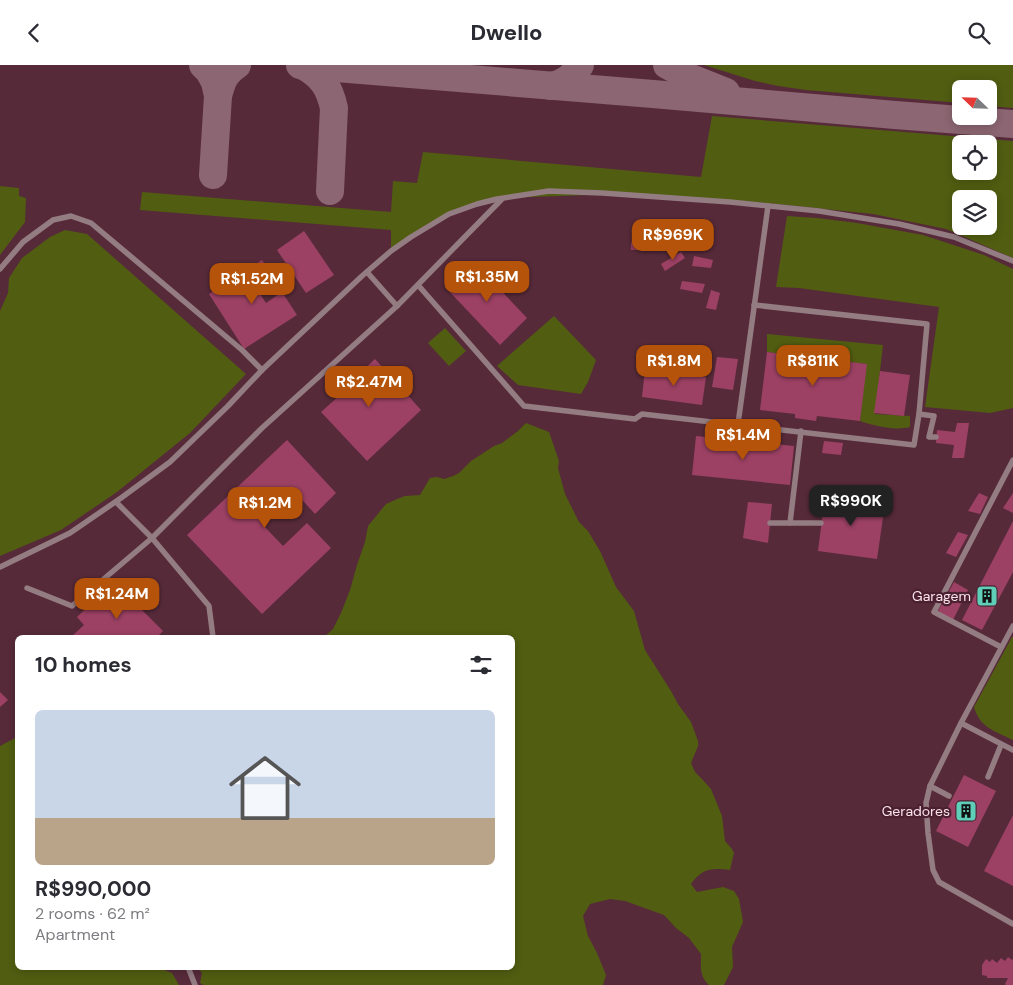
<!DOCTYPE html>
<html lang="en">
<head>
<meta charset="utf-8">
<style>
  body { margin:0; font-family:"DM Sans",sans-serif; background:#f2f2f3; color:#2b2b33; height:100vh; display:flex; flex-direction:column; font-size:19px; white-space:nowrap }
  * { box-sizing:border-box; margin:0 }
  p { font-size:16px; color:#7c7c81 }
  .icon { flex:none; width:28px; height:28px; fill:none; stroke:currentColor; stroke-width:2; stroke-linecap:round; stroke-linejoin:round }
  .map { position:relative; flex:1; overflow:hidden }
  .sheet { position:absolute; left:15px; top:570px; width:500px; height:335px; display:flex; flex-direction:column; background:#fff; border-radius:8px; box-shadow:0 2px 8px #0003 }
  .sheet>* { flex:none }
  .needle { width:32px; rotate:293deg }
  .tools { position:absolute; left:952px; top:15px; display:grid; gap:10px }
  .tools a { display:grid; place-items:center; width:45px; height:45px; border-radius:8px; background:#fff; box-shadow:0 2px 8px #0003; font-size:25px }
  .price { position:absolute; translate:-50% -42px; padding:0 11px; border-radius:10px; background:#b45309; color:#fff; font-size:16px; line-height:32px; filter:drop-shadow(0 1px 2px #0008) }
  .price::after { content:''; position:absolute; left:50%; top:30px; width:15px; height:11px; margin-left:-8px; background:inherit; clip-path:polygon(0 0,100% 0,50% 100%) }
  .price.active { background:#222; color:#fff }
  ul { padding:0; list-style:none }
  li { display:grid; align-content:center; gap:10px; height:265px; padding:0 20px }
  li+li { border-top:1px solid #e1e1e2 }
  li span { display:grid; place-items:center; height:155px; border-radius:8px; color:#555 }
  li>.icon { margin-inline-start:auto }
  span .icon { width:90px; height:90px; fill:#fffc; stroke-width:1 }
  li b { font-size:21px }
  h2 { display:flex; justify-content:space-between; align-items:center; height:60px; padding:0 20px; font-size:21px }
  header { display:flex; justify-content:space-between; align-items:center; height:65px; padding:0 20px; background:#fff; font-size:22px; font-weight:800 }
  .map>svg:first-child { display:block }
  .green { fill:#515d11; fill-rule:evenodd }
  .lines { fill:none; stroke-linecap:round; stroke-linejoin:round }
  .taxiway { stroke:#8c6672; stroke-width:28 }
  .building { fill:#9c4164 }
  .service { stroke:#947c83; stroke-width:5.5 }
  .labels { text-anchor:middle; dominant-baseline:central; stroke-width:4.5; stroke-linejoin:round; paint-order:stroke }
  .poi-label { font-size:14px; fill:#fbe3ea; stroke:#4b2030; text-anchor:end }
</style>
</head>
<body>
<header><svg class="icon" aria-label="back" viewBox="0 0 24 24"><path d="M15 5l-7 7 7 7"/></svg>Dwello<svg class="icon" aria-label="search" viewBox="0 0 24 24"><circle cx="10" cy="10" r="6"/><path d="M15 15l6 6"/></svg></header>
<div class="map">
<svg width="1013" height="920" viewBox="0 0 1013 920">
  <rect width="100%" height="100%" fill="#572a3a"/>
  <!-- green -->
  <g class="green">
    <polygon points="704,0 1013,0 1013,43 989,41 989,24 961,24 961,38 806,25 778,21 755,16"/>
    <path d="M712,51L1013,76V193L946,164L873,149L767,138L617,129L503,133L449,149L391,186V165L140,145L142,127L391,147L393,116L417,118L423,87L701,112ZM961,79H989V106H961ZM961,134H989V161H961Z"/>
    <polygon points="0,121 19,123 19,131 26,133 25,157 0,190"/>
    <polygon points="787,151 817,153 857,158 923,170 984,190 1013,204 1013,343 990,348 925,342 939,242 799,223 776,222"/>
    <polygon points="65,165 87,169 246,309 190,368 117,427 61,465 0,491 0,246 8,228 9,213 22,193 50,172"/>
    <polygon points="554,251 596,295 588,317 581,329 518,320 497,301"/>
    <polygon points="445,263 466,286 449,301 428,278"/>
    <path d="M767,269L883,280L875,349L910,351V362C894,366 875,361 860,356L866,299L767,287Z"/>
    <path d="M526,358L549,367L559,396L558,403L565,429L579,457L588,466L600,486L616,522L634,546L645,585L671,626L678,639L691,657L698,676V681L691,698L695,707L702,714L711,724L722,751L725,776L732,784L734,788L730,805C711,803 703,803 691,819L697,827L723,822L734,826L739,834L743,857L732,882L733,902L724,920H709C699,911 701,901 701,889L689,873L676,863L664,850L625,836L610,834L590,839L583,851L588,871L597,888L606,910L603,920H204L200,918L202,908L198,903L512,902V572H324L333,564L341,548L350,525L357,500L365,477L368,461L386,439L397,434L405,431L420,430L430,413L437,412L444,414L453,411L459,408L471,396L494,381L502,378L518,366Z"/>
    <path d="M1012,572H1013V675C995,666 980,663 974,642Z"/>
    <polygon points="17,672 18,902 159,903 172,908 179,920 0,920 0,681"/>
  </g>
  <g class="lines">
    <!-- taxiway -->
    <g class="taxiway">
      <polyline points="203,0 209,6 215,17 218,31 213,110"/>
      <polyline points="300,0 653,29 895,50 1013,59"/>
      <path d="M302,0C322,11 329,21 334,43L330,126"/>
      <polyline points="667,0 691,13 726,27"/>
      <path d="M550,21C564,19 572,12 580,0"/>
      <path d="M218,31C222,16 224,9 237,0"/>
    </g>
  </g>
  <!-- building -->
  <g class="building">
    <polygon points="304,166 334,210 306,228 277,185"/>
    <polygon points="631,177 653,178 651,185 631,185"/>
    <polygon points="681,187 685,193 665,206 661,199"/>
    <polygon points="694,191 713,195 711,203 692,201"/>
    <polygon points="262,195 277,218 260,229 266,238 282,227 297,250 244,284 209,229"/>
    <polygon points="474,197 527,253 500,280 446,223"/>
    <polygon points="682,216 705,219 702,228 680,224"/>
    <polygon points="711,225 720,228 716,245 706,243"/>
    <polygon points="767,287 867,299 860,356 817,351 816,356 795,353 795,349 760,345"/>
    <polygon points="717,292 738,294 733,325 712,322"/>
    <polygon points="375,294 421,345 367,396 321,347 340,330 329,319 347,302 356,312"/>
    <polygon points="645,304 706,312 702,340 642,332"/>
    <polygon points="880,306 910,310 904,351 874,348"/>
    <polygon points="957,358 969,358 964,393 952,393 954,380 936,378 937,365 955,367"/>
    <polygon points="696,371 794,381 790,420 692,410"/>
    <polygon points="287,375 336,428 315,449 293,425 260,457 283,481 307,458 331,483 262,549 187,470"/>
    <polygon points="824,376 843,378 841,390 822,388"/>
    <polygon points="979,428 988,432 980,449 968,446"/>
    <polygon points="1013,428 1013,448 1003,443"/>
    <polygon points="825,431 885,439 877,494 818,486"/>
    <polygon points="748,437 772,439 768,478 743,473"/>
    <polygon points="1013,456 1013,507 982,565 962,555"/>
    <polygon points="958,467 968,470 956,492 946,488"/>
    <polygon points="954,517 968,525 953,555 938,546"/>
    <polygon points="122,525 163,566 157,572 71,572 84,560 77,552 96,534 103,542"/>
    <polygon points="0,627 8,635 0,642"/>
    <polygon points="964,710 996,726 968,782 936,766"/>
    <polygon points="1013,750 1013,821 984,806"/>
    <polygon points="1008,892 1012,895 1013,894 1013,920 1006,920 1005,919 1008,913 987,913 987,911 982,910 982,900 986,894 990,897 992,894 997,898 1001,893 1005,896"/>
  </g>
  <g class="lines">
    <!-- service -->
    <g class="service">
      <polyline points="0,204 23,177 53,155 71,151 91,158 242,285 262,305"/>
      <polyline points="367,207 397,241 502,134"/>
      <polyline points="418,220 524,341 635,354 642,349 914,380 919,349 927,259 754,240"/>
      <polyline points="919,349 934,351 929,372 936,372"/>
      <polyline points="738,359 768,141"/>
      <polyline points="116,437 152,473 209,541 213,572"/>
      <polyline points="770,458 821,458"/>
      <polyline points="790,458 801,366"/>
      <polyline points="0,502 70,468 121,433 170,397 228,341 262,305 362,211 391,186 411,172 449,149 477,139 497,134 549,126 602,128 730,137 819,146 899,159 954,172 1013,196"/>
      <polyline points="27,523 72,541 152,473 262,363 397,241"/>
      <polyline points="1013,561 961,658 930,721 926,738 928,768 933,805 939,817 1013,859"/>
      <polyline points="1001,582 934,547 1013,395"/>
      <polyline points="961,658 1013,685"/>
      <polyline points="988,712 1001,680"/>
      <polyline points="930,721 949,731"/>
      <polyline points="188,902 195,920"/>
    </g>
  </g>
  <!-- icons -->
  <defs>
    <g id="building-square" transform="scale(1.125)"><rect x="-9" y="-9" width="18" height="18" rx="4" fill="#5eceb8" stroke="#4b2030"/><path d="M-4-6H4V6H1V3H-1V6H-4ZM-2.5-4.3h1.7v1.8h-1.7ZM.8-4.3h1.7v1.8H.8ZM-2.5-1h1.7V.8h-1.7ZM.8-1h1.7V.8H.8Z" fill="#111"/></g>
  </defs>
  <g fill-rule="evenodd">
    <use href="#building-square" x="987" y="531"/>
    <use href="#building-square" x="966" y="746"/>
  </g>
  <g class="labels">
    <!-- poi labels -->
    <g class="poi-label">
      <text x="971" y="531">Garagem</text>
      <text x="950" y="746">Geradores</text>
    </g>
  </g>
</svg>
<div class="tools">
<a><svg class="needle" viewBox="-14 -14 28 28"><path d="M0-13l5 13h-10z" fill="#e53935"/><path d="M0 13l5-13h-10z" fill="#7c7c81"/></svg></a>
<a><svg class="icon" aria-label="locate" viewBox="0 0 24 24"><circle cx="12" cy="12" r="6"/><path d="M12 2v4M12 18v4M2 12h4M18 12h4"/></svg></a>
<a><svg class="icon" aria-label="layers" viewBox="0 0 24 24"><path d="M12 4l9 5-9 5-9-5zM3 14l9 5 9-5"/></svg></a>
</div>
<b class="price" style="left:673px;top:196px">R$969K</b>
<b class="price" style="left:487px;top:238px">R$1.35M</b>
<b class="price" style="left:252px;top:240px">R$1.52M</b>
<b class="price" style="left:674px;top:322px">R$1.8M</b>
<b class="price" style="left:813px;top:322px">R$811K</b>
<b class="price" style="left:369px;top:343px">R$2.47M</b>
<b class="price" style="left:743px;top:396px">R$1.4M</b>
<b class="price active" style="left:851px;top:462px">R$990K</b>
<b class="price" style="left:265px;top:464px">R$1.2M</b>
<b class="price" style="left:117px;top:555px">R$1.24M</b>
<section class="sheet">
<h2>10 homes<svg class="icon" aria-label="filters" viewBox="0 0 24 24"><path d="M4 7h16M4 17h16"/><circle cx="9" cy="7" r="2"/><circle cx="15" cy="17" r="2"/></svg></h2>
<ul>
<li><span style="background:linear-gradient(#c9d6e8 70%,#b9a48a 0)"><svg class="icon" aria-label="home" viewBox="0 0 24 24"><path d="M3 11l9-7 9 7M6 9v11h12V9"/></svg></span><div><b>R$990,000</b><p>2 rooms · 62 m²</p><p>Apartment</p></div></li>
</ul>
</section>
</div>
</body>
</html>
